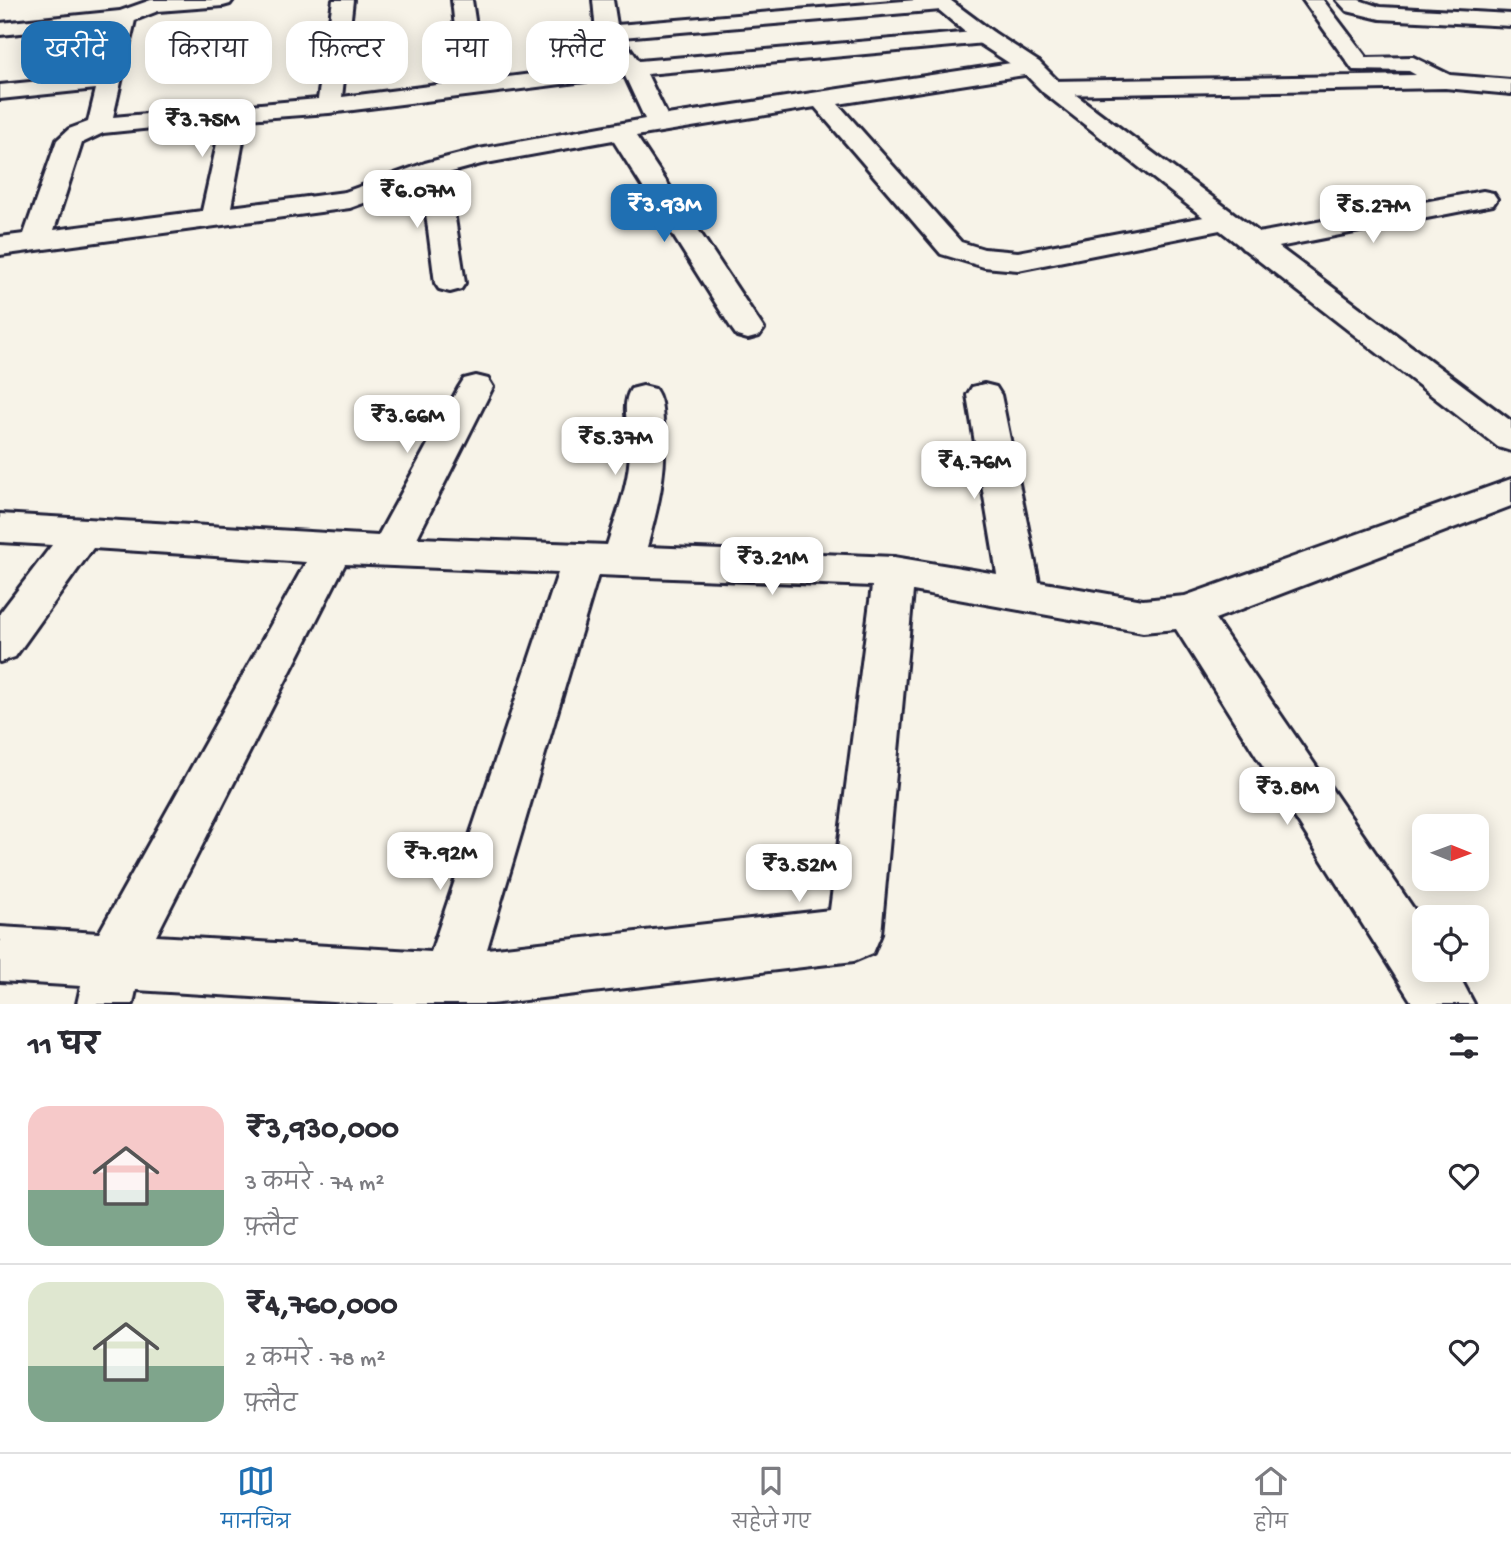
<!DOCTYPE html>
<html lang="hi">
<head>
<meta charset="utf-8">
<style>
  body { margin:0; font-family:"Gochi Hand","Playpen Sans Deva",sans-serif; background:#f2f2f3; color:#2b2b33; height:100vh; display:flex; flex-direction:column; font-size:26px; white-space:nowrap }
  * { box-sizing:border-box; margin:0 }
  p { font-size:23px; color:#7c7c81 }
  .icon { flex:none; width:38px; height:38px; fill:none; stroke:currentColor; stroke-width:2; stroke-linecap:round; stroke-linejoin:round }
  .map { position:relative; height:1004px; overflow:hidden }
  .details { display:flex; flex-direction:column; background:#fff; flex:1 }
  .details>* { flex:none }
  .guide { position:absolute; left:21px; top:21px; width:700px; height:63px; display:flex; gap:14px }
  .needle { width:46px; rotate:91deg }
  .buttons { position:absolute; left:1412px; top:814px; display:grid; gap:14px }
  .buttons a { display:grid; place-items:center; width:77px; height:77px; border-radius:14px; background:#fff; box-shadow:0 4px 18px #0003; font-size:35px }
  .price { position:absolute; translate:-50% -60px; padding:0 16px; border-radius:14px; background:#fff; color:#222; font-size:23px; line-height:46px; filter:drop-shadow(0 2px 4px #0008) }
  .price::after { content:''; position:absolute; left:50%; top:42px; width:21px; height:16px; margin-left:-10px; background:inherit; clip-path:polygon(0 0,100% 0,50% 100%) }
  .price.current { background:#1f6fb2; color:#fff }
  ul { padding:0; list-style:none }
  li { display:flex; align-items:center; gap:21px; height:175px; padding:0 28px }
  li+li { border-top:2px solid #e1e1e2 }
  li span { display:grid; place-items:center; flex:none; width:196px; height:140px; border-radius:21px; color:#555 }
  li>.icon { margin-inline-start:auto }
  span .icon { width:84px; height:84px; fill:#fffc; stroke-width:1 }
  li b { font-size:30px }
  h2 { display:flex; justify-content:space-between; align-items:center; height:84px; padding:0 28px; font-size:30px }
  .pill { padding:0 24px; border-radius:21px; background:#fff; box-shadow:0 4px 18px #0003; font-size:24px; line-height:63px }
  .pill.current { background:#1f6fb2; color:#fff }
  .tabs { display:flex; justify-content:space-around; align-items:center; height:98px; border-top:2px solid #e1e1e2; background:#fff; font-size:19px; color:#7c7c81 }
  .tabs a { display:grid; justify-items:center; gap:4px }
  .tabs .current { color:#1f6fb2 }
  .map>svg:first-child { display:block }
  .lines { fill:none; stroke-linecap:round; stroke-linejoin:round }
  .minor-casing { stroke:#22223b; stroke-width:6 }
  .tertiary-casing { stroke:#22223b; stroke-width:6 }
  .minor { fill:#f7f3e8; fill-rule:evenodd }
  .tertiary { fill:#f7f3e8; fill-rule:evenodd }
</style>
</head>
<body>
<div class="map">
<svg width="1511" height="1004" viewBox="0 0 1511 1004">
  <rect width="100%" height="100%" fill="#f7f3e8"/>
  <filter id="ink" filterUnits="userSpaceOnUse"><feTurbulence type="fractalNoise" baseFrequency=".0143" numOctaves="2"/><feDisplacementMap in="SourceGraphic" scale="14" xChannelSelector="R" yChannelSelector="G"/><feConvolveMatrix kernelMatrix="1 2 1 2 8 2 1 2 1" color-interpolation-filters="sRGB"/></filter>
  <g filter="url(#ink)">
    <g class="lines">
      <!-- minor casing -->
      <g class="minor-casing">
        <g id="minor">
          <path d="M151,0H233L230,4L223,6L158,11L135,20L113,117L318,99L333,0H353L342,97L461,82L452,0H472L484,80L618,63L596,32L593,0H613L617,25L916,0H948L951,4L948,8L941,10L622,37L639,61L985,31L993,32L996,37L993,42L985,43L647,74L667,115L1031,60L1039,62L1042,67L1039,72L1031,74L838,104L961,242L984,249L1018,252L1225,213L1235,215L1239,221L1235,227L1225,229L1018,270L984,267L941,254L815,107L636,136L764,329L759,336L748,339L737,336L732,329L613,140L481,164L448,173L465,283L461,289L450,292L439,289L435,283L422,182L350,208L0,255V237L24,234L57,140L69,129L88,122L96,89L0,99V85L100,75L113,24L0,35V23L120,11ZM625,76L645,119L479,149L425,163L345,192L231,207L247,119L329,113ZM222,121L202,211L54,230L82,143L103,133Z"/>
          <polygon points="1303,0 1323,0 1367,58 1413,57 1450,75 1511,80 1511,94 1445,88 1052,95 1044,93 1040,88 1044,83 1052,81 1416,75 1409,71 1353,70"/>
          <polygon points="1337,0 1359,0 1380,7 1511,14 1511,26 1380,19 1347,11"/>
          <polygon points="1483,191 1493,193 1497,199 1493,205 1253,252 1243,249 1238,243 1243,237 1253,234"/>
          <path d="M476,376L488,379L493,387L417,538L607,545C617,514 630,482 630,449C630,430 620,405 631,389L643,386L655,389C662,399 662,409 663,421C668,466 659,504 647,547L894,557L997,574L967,395L972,387L984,384L996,387L1001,395L1039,582L1143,600L1185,596L1511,479V506L1215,619L1424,924V970H1456L1474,1004H1413L1176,629L1143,632L913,591L881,934L873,953L854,961L491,1004H367L136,990L133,1004H77L81,986L0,981V927L99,933L306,562L93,548L15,657L0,662V613L52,545L0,542V514L378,536L459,387L464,379ZM345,564L558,573L431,952L156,936ZM598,575L872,586L830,910L487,949Z"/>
        </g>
      </g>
      <!-- tertiary casing -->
      <g class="tertiary-casing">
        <polygon id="tertiary" points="927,0 950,0 993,32 1039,62 1060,83 1511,421 1511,451 1498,447 1044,93 1023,72 977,42"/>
      </g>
      <!-- minor -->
      <use href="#minor" class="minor"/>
      <!-- tertiary -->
      <use href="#tertiary" class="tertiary"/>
    </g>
  </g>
</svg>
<div class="buttons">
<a><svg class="needle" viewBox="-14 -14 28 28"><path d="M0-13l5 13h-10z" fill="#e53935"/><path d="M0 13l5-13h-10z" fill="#7c7c81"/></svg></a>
<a><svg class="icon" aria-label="locate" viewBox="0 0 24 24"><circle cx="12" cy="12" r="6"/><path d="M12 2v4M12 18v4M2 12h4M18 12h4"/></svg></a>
</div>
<b class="price" style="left:202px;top:159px">₹3.75M</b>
<b class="price" style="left:417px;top:230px">₹6.07M</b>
<b class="price current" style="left:664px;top:244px">₹3.93M</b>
<b class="price" style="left:1373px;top:245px">₹5.27M</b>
<b class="price" style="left:407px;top:455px">₹3.66M</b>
<b class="price" style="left:615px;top:477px">₹5.37M</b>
<b class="price" style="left:974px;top:501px">₹4.76M</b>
<b class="price" style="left:772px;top:597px">₹3.21M</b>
<b class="price" style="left:1287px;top:827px">₹3.8M</b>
<b class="price" style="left:440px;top:892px">₹7.92M</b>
<b class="price" style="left:799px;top:904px">₹3.52M</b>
<div class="guide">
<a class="pill current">खरीदें</a>
<a class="pill">किराया</a>
<a class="pill">फ़िल्टर</a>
<a class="pill">नया</a>
<a class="pill">फ़्लैट</a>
</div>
</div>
<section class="details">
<h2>11 घर<svg class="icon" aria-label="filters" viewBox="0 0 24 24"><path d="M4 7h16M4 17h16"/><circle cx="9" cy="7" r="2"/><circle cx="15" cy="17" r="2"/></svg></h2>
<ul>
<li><span style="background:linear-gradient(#f6c9c9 60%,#7fa58c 0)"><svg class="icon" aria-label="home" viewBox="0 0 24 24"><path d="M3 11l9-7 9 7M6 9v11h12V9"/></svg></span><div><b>₹3,930,000</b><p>3 कमरे · 74 m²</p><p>फ़्लैट</p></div><svg class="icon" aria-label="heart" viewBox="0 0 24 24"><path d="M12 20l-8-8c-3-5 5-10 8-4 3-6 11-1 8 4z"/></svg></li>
<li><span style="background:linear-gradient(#dfe7d0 60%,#7fa58c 0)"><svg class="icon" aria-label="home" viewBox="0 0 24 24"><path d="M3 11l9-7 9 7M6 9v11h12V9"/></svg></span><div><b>₹4,760,000</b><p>2 कमरे · 78 m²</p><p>फ़्लैट</p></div><svg class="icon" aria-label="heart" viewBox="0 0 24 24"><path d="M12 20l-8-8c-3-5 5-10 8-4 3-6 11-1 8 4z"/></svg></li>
</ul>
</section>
<nav class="tabs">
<a class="current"><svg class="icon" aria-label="map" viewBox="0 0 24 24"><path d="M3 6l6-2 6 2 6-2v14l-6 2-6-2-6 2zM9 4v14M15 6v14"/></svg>मानचित्र</a>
<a><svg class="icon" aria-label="saved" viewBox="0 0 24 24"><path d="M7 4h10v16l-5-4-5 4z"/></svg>सहेजे गए</a>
<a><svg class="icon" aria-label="home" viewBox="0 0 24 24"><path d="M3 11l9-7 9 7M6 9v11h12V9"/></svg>होम</a>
</nav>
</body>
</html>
